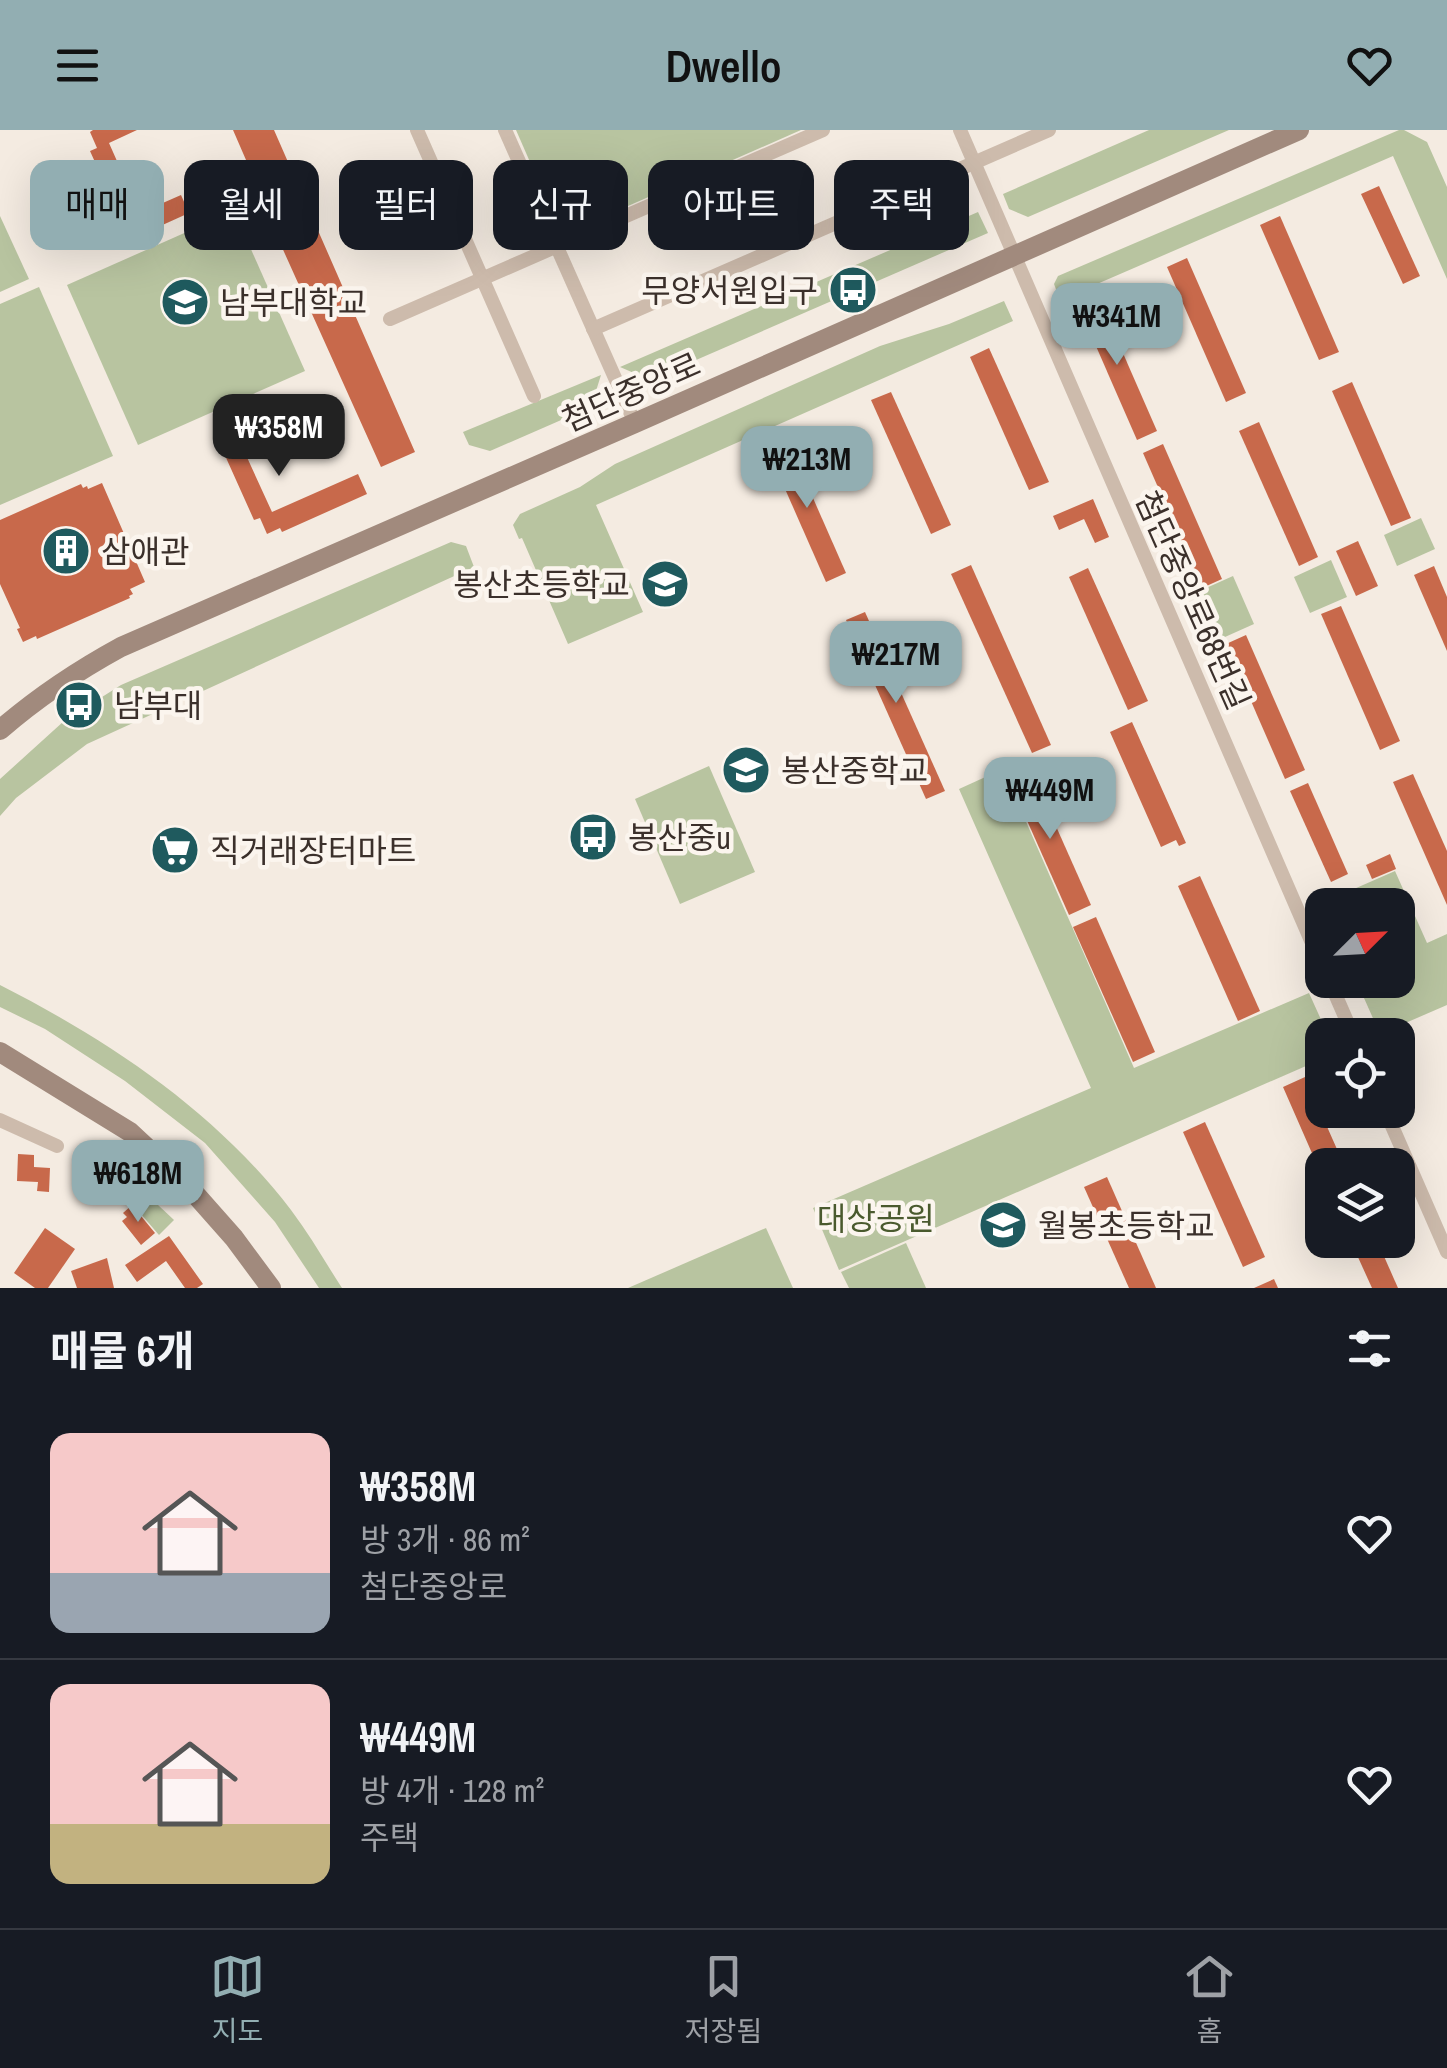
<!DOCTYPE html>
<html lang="ko">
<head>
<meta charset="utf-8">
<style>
  body { margin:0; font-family:"Archivo Narrow","Noto Sans KR",sans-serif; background:#20242c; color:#f1f3f6; height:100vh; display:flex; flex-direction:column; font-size:38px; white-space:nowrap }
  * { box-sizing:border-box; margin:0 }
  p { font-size:32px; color:#9ea1a6 }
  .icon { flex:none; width:55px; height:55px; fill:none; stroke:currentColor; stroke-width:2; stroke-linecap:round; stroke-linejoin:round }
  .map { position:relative; height:1158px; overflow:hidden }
  .sheet { display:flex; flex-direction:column; background:#171b24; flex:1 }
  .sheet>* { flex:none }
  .top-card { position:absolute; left:30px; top:30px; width:1388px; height:90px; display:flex; gap:20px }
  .needle { width:65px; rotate:66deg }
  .controls { position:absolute; left:1305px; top:758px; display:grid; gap:20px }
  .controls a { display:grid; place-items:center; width:110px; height:110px; border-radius:20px; background:#171b24; box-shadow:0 10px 40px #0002; font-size:50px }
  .price { position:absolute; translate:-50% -85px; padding:0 22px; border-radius:20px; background:#92aeb2; color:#111; font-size:32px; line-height:65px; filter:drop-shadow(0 2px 5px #0008) }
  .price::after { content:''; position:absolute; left:50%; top:60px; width:30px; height:22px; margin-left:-15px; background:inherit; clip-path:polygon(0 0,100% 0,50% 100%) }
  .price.active { background:#222; color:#fff }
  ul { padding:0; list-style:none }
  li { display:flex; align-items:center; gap:30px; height:250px; padding:0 50px }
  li+li { border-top:2px solid #363941 }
  li span { display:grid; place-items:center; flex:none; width:280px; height:200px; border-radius:20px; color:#555 }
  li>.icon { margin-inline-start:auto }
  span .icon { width:120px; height:120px; fill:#fffc; stroke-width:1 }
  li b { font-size:42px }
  h2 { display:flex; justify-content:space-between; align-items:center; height:120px; padding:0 50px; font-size:42px }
  .chip { padding:0 35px; border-radius:20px; background:#171b24; box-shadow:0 10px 40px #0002; font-size:35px; line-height:90px }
  .chip.active { background:#92aeb2; color:#111 }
  header { display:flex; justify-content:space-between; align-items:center; height:130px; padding:0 50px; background:#92aeb2; color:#111; font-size:45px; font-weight:600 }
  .menu { display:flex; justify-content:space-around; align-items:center; height:140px; border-top:2px solid #363941; background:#171b24; font-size:28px; color:#9ea1a6 }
  .menu a { display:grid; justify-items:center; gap:5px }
  .menu .active { color:#92aeb2 }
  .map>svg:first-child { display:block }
  .green { fill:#b8c4a0 }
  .building { fill:#c8694b }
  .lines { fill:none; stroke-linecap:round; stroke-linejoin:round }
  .street { stroke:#cdbbac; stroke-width:14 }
  .secondary { stroke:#a18a7d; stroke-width:20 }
  .labels { text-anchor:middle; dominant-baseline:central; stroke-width:9; stroke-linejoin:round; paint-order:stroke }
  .poi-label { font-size:32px; fill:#3b302b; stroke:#fbf5ee; text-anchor:start }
  .street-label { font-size:32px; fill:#3b302b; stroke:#fbf5ee }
  .park-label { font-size:32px; fill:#4a5a2e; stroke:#fbf5ee }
</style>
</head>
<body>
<header><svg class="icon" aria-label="menu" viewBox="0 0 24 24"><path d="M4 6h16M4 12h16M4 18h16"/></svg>Dwello<svg class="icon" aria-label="heart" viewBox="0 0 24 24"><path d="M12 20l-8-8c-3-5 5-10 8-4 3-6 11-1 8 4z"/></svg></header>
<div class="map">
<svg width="1447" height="1158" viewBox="0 0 1447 1158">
  <rect width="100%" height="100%" fill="#f4ebe1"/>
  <!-- green -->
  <g class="green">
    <polygon points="516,0 801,0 562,105"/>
    <polygon points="1149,0 1229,0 1028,87 1009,79 1003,64"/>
    <polygon points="1399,0 1404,0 1427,12 1447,57 1447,149 1393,26 1060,170 1054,154 1058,146"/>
    <polygon points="234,81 305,241 138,315 67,155"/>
    <polygon points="978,82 988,103 650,250 620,237"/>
    <polygon points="0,86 29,149 0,162"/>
    <polygon points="39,157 113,326 0,375 0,174"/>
    <polygon points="1004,171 1013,191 596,375 643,482 568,514 522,408 519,409 513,395 520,384 580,357 615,334 880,216 949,194"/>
    <polygon points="601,245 591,277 490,321 469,315 463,302"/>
    <polygon points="1421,388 1435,419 1397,436 1384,405"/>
    <polygon points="451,412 466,416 474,437 87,614 16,668 0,686 0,649 64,591 121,555"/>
    <polygon points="1331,430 1347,467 1310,483 1294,447"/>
    <polygon points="1233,446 1254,494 1216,511 1195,463"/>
    <polygon points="709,636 755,742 680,774 635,669"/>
    <polygon points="1003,639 1134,938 1309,863 1328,905 1322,905 1322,929 839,1140 813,1078 1091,958 959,659"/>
    <polygon points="1395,741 1427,813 1447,804 1447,875 1380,904 1356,850 1398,850 1398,775 1322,773"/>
    <path d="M0,855C110,911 215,981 291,1080C310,1105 325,1132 342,1158H319L275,1092L205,1013L125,951L45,899L0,877Z"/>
    <polygon points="125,1044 174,1090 159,1105 116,1055"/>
    <polygon points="766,1098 793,1158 628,1158"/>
    <polygon points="906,1113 926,1158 849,1158 841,1142"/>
  </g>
  <!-- building -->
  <g class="building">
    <polygon points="93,0 137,0 109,13 140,83 181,65 189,83 136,107 127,87 121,90 90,21 97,18 90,2"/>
    <polygon points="233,0 274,0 415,322 381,337 271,93 273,92"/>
    <polygon points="1379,56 1420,146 1403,154 1361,64"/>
    <polygon points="1280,86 1339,222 1319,230 1260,95"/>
    <polygon points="1187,128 1246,263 1226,272 1167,137"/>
    <polygon points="1098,166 1157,301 1137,310 1078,175"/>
    <polygon points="989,218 1049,352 1029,360 970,227"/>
    <polygon points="1352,252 1411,388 1391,396 1332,261"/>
    <polygon points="891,262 951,395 931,404 871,270"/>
    <polygon points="274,275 282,293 240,312 272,382 358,344 367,364 282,402 280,398 267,404 260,388 254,390 223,321 229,319 220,299"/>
    <polygon points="1259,292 1318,427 1299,436 1239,301"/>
    <polygon points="787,309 846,443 826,452 767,318"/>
    <polygon points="1163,314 1222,449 1202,458 1143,323"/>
    <polygon points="102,353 145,452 130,459 133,464 129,466 130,468 37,509 36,506 23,512 17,499 20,498 0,454 0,390 81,354 83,358 87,356 88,359"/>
    <polygon points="1093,369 1109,407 1095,413 1084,389 1059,400 1053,386"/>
    <polygon points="1358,411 1378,456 1356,466 1336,421"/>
    <polygon points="971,435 1051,615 1032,623 951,444"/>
    <polygon points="1434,436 1447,467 1447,521 1414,445"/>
    <polygon points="1088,438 1148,571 1128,580 1069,447"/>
    <polygon points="1341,476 1400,611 1380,620 1321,484"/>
    <polygon points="865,482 945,661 926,669 846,490"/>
    <polygon points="1246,505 1305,640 1285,649 1226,514"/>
    <polygon points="1132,592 1186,713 1179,716 1176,710 1161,717 1110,602"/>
    <polygon points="1031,640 1091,775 1069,785 1009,650"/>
    <polygon points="1413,644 1447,721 1447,775 1393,652"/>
    <polygon points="1308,653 1348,744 1331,752 1290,661"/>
    <polygon points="1390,724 1396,739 1372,749 1366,735"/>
    <polygon points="1200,746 1260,881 1238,891 1178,756"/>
    <polygon points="1096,787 1155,922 1133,932 1073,797"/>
    <polygon points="1305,947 1344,1035 1322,1035 1322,1046 1283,957"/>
    <polygon points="1205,992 1265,1127 1243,1137 1183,1002"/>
    <polygon points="18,1024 34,1025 34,1037 50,1038 49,1062 37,1061 38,1052 17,1051"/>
    <polygon points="1107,1047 1156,1158 1129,1158 1084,1057"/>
    <polygon points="132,1075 155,1103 141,1115 122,1091 127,1087 123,1083"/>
    <polygon points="45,1098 75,1119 48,1158 35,1158 14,1143"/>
    <polygon points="169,1106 203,1154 197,1158 185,1158 166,1131 137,1152 125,1135"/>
    <polygon points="1379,1115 1398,1158 1372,1158 1357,1125"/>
    <polygon points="107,1128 114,1158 77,1158 71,1141"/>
    <polygon points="1274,1149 1278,1158 1254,1158"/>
  </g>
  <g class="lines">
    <!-- street -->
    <g class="street">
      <polyline points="417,0 534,266"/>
      <polyline points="505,0 635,293"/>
      <polyline points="960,0 1322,836"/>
      <polyline points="390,189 823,0"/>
      <polyline points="593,199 1049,0"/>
      <polyline points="1329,850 1353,905"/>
      <polyline points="1385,980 1447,1122"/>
      <polyline points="0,990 57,1016"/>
    </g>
    <!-- secondary -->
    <g class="secondary">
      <path d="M0,600C38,567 77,541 121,517L635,293L1299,0"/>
      <polyline points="0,922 130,1002 188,1056 234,1108 271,1158"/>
    </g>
  </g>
  <!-- icons -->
  <defs>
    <g id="bus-disc" transform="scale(2.5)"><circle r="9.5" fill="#1f5a5e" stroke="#fbf5ee"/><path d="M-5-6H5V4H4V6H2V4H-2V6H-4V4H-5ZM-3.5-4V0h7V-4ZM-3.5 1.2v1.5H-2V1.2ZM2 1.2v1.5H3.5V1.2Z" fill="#fff"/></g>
    <g id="university-disc" transform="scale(2.5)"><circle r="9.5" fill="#1f5a5e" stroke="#fbf5ee"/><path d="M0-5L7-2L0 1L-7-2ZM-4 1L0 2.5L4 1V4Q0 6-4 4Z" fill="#fff"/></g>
    <g id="building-disc" transform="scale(2.5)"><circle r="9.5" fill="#1f5a5e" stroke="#fbf5ee"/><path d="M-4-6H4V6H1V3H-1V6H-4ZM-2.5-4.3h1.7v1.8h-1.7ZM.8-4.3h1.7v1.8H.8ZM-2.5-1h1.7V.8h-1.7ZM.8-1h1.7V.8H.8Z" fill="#fff"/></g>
    <g id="school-disc" transform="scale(2.5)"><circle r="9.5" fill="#1f5a5e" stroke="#fbf5ee"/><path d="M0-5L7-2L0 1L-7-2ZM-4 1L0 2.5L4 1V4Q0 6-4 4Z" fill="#fff"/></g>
    <g id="supermarket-disc" transform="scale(2.5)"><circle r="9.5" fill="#1f5a5e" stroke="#fbf5ee"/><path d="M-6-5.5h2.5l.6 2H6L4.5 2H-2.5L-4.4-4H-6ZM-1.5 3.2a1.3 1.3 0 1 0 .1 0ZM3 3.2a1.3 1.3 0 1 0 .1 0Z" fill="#fff"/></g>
  </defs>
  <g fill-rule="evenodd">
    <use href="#bus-disc" x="853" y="160"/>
    <use href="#university-disc" x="185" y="172"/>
    <use href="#building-disc" x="66" y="421"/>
    <use href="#school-disc" x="665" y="454"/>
    <use href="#bus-disc" x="79" y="575"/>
    <use href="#school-disc" x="746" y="640"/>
    <use href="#bus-disc" x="593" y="707"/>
    <use href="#supermarket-disc" x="175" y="720"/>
    <use href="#school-disc" x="1003" y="1095"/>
  </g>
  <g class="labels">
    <!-- poi labels -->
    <g class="poi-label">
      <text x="818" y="160" text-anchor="end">무양서원입구</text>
      <text x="220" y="172">남부대학교</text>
      <text x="101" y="421">삼애관</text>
      <text x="630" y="454" text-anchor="end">봉산초등학교</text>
      <text x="114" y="575">남부대</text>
      <text x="781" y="640">봉산중학교</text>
      <text x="628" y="707">봉산중u</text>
      <text x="210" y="720">직거래장터마트</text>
      <text x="1038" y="1095">월봉초등학교</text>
    </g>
    <!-- street labels -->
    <g class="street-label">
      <text transform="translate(631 262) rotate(-24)">첨단중앙로</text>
      <text transform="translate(1193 470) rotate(66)">첨단중앙로68번길</text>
    </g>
    <!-- park labels -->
    <g class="park-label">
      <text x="876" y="1088">대상공원</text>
    </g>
  </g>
</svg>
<div class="controls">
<a><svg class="needle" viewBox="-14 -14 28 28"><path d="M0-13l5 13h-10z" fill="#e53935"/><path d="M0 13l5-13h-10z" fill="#9ea1a6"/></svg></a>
<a><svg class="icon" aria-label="locate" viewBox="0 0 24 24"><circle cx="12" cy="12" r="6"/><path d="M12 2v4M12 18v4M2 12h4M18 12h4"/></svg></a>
<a><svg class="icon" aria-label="layers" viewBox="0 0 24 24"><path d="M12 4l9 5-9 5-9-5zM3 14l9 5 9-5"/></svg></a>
</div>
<b class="price" style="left:1117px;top:238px">₩341M</b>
<b class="price active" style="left:279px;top:349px">₩358M</b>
<b class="price" style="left:807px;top:381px">₩213M</b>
<b class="price" style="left:896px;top:576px">₩217M</b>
<b class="price" style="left:1050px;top:712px">₩449M</b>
<b class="price" style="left:138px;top:1095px">₩618M</b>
<div class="top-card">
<a class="chip active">매매</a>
<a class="chip">월세</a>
<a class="chip">필터</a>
<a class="chip">신규</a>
<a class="chip">아파트</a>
<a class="chip">주택</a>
</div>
</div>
<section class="sheet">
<h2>매물 6개<svg class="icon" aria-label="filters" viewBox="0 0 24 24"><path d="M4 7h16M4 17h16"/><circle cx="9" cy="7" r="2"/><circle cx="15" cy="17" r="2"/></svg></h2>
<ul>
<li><span style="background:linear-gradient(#f6c9c9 70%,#9aa5b1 0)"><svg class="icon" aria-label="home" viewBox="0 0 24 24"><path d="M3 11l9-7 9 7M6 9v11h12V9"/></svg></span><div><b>₩358M</b><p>방 3개 · 86 m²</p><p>첨단중앙로</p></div><svg class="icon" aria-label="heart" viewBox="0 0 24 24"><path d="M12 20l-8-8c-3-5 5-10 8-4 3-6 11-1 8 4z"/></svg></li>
<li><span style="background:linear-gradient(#f6c9c9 70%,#c2b280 0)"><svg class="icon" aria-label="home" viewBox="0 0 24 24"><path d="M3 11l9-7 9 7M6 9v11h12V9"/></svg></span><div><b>₩449M</b><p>방 4개 · 128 m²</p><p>주택</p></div><svg class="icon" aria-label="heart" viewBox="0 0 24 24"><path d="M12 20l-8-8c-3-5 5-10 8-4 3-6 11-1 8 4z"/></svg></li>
</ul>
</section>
<nav class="menu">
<a class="active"><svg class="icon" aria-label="map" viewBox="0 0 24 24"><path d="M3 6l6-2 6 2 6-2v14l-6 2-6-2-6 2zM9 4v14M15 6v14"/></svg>지도</a>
<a><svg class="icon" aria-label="saved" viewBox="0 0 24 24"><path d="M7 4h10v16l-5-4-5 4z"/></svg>저장됨</a>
<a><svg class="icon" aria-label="home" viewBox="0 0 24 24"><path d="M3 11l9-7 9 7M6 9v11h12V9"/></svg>홈</a>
</nav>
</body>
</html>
